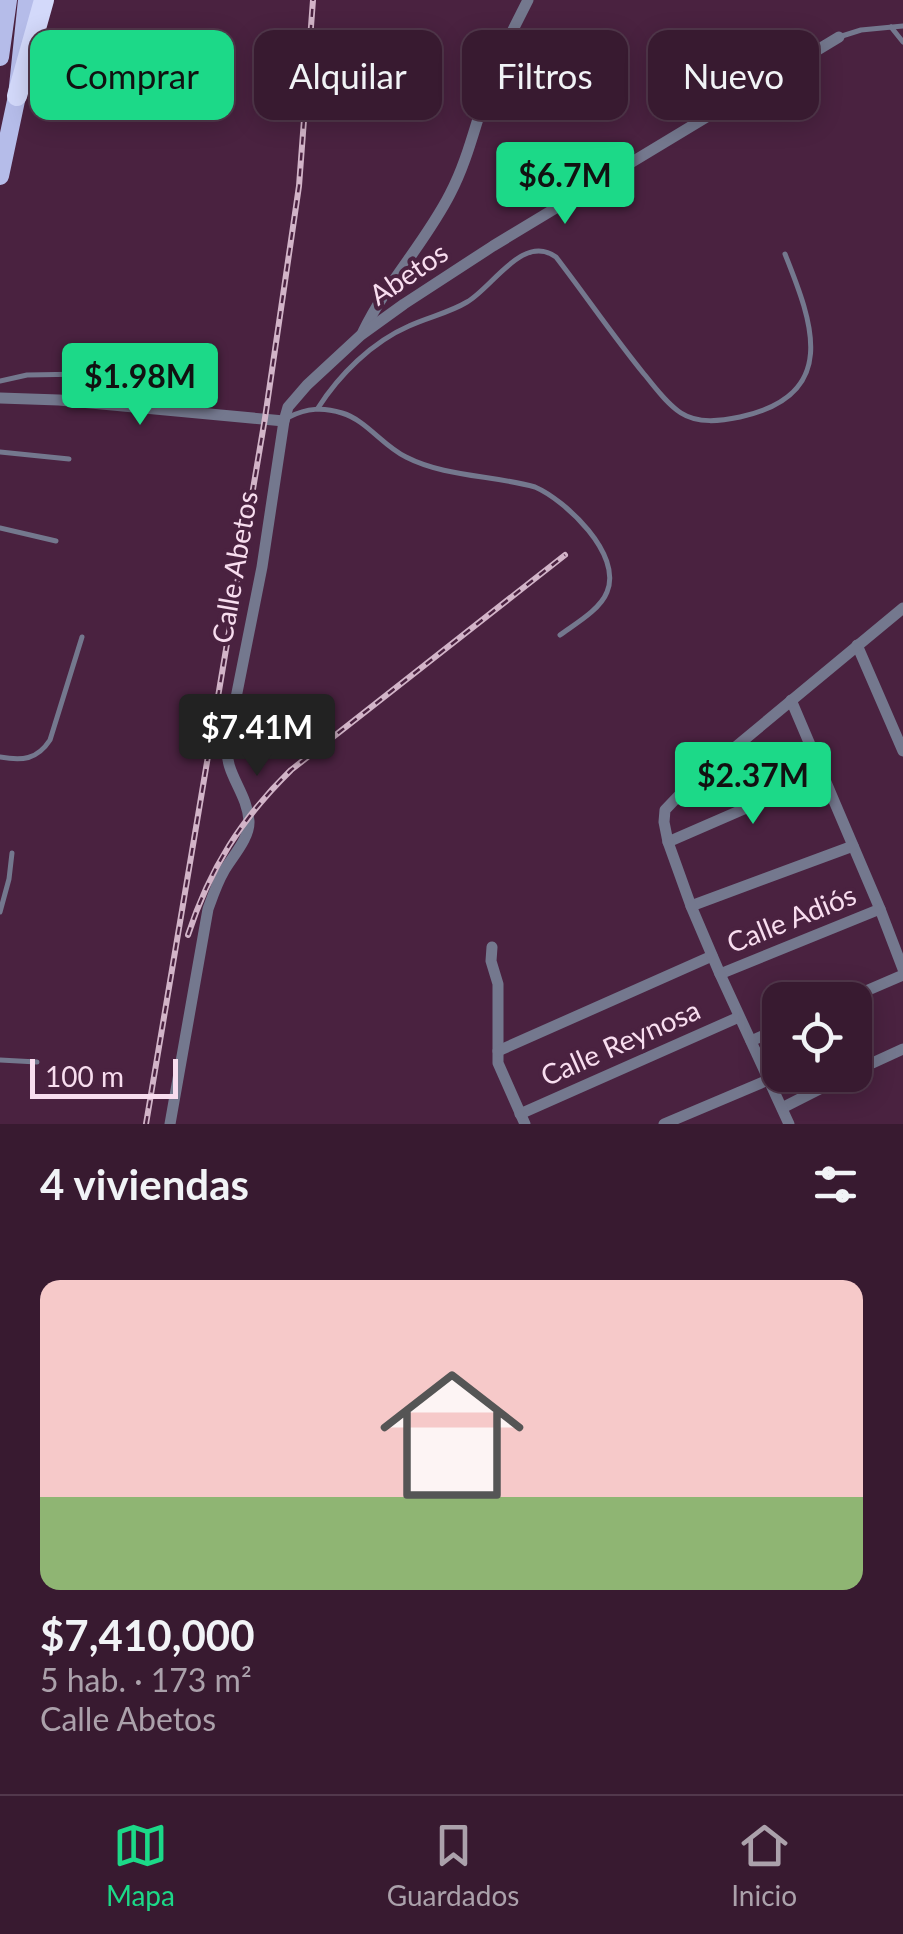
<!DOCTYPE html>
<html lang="es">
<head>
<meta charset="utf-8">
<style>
  body { margin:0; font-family:Lato,sans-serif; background:#3f2338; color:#f1f3f6; height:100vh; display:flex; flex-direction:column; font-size:38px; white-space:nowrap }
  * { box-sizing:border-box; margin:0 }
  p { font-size:32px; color:#aba1ab }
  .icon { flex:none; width:55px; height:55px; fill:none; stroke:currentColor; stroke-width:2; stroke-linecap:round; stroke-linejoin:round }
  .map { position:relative; height:1124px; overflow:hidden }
  .details { display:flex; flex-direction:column; background:#381a30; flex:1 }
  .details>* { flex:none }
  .hud { position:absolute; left:30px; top:30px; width:845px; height:90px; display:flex; gap:20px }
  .buttons { position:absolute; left:762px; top:982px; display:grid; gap:20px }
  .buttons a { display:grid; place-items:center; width:110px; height:110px; border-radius:20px; background:#381a30; box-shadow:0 5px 25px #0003,0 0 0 2px #52384c; font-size:50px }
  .scale { position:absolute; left:30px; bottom:25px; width:148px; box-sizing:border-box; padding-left:10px; border:5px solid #f8ddef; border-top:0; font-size:28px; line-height:35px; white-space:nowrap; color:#f8ddef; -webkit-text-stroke:8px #4a2240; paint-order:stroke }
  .price { position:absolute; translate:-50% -85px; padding:0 22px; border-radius:10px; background:#1cd988; color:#111; font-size:32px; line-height:65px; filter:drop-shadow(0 2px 5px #0008) }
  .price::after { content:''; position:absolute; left:50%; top:60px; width:30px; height:22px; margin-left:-15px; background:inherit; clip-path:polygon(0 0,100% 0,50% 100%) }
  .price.selected { background:#222; color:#fff }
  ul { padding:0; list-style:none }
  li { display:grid; align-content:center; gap:20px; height:530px; padding:0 40px }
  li+li { border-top:2px solid #52384c }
  li span { display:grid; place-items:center; height:310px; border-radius:20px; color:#555 }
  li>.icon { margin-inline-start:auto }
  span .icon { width:180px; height:180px; fill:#fffc; stroke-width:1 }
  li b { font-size:42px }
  h2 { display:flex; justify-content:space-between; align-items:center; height:120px; padding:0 40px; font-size:42px }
  .chip { padding:0 35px; border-radius:20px; background:#381a30; box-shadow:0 5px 25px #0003,0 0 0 2px #52384c; font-size:35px; line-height:90px }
  .chip.selected { background:#1cd988; color:#111 }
  .dock { display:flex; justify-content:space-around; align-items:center; height:140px; border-top:2px solid #52384c; background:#381a30; font-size:28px; color:#aba1ab }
  .dock a { display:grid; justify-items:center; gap:5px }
  .dock .selected { color:#1cd988 }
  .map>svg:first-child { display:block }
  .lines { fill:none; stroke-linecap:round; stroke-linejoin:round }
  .service { stroke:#74788e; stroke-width:5 }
  .minor { stroke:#74788e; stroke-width:11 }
  .primary { stroke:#b5bce9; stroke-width:18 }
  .motorway { stroke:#d3d9fa; stroke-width:20 }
  .rail-casing { stroke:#d2b4c8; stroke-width:6 }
  .rail { stroke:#4a2240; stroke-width:2.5; stroke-dasharray:8; stroke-linecap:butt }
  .labels { text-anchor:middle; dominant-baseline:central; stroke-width:8; stroke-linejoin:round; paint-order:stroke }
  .street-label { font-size:28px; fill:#f8ddef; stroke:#4a2240 }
</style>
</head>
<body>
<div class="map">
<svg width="903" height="1124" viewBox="0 0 903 1124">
  <rect width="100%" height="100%" fill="#4a2240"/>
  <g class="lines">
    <!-- service -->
    <g class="service">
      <polyline points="891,27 903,42"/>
      <polyline points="842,36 861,30 903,26"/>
      <polyline points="0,381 27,375 86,374"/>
      <path d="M318,408C339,375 372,342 409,326C428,317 449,313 467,302C493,287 523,233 556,257C586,296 613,336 644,374C655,387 666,403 681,413C698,424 721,421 740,417C840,395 813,324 785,254"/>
      <path d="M289,417C307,408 323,407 342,413C366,420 383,446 406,457C445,477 492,475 535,487C565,500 623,554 607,592C600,610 575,624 560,635"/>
      <polyline points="0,452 69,459"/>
      <polyline points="0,528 56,541"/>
      <path d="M0,757C22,761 37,760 50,740L82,637"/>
      <polyline points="0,912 9,879 12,853"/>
      <polyline points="0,1060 37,1062"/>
    </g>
    <!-- minor -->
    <g class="minor">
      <path d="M363,332C387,282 425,243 450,194C468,160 476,121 489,85C499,55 514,28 528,0"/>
      <polyline points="0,398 59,400 284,421"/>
      <polyline points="857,645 903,751"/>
      <polyline points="791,700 880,909 903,969"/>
      <polyline points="668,842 822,775"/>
      <polyline points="691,906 853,846"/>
      <polyline points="492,947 491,961 498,984 498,1063 525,1124"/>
      <polyline points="720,974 880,909"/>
      <polyline points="845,1000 903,975"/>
      <polyline points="751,1041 780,1028"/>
      <polyline points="498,1051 712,956"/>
      <polyline points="855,1071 903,1049"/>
      <polyline points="782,1108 847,1075"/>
      <polyline points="520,1114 739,1017"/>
      <path d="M170,1124L208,909C213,895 217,883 224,871C232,857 250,838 249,821C247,791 224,774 227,743L262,567L284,421L288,407L307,385L361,335L404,304L493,246L839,37"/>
      <polyline points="664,1124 768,1080"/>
      <polyline points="789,1124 720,974 691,906 668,842 664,822 665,810 686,788 903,608"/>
    </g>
    <!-- primary -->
    <g class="primary">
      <polyline points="0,57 8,0"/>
      <polyline points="0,176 17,96 27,0"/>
    </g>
    <!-- motorway -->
    <polyline class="motorway" points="17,96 44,0"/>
    <!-- rail casing -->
    <g class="rail-casing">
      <g id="rail">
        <path d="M188,935C210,868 241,819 291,770L565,555"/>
        <polyline points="146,1124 265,418 299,186 313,0"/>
      </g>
    </g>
    <!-- rail -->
    <use href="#rail" class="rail"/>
  </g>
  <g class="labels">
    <!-- street labels -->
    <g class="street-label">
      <text transform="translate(408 273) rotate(-34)">Abetos</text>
      <text transform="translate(234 567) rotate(-80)">Calle Abetos</text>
      <text transform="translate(791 918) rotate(-22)">Calle Adiós</text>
      <text transform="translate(620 1042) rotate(-24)">Calle Reynosa</text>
    </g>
  </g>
</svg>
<div class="buttons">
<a><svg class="icon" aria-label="locate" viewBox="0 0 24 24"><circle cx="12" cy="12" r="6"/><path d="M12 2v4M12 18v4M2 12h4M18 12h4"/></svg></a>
</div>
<div class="scale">100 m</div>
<b class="price" style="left:565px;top:227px">$6.7M</b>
<b class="price" style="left:140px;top:428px">$1.98M</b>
<b class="price selected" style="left:257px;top:779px">$7.41M</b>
<b class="price" style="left:753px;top:827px">$2.37M</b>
<div class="hud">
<a class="chip selected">Comprar</a>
<a class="chip">Alquilar</a>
<a class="chip">Filtros</a>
<a class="chip">Nuevo</a>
</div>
</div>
<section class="details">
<h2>4 viviendas<svg class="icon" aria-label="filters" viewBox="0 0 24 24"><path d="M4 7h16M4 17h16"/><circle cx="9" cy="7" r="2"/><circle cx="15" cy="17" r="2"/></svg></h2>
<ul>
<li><span style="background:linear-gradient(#f6c9c9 70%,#8fb573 0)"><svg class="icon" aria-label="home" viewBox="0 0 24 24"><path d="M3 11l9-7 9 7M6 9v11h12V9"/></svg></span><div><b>$7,410,000</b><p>5 hab. · 173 m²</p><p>Calle Abetos</p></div></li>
</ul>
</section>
<nav class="dock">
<a class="selected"><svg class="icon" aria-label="map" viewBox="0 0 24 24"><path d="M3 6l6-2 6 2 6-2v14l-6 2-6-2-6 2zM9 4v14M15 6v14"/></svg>Mapa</a>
<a><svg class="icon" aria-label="saved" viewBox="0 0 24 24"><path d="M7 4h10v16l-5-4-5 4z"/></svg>Guardados</a>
<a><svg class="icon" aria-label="home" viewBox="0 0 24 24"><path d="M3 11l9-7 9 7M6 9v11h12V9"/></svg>Inicio</a>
</nav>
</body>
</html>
